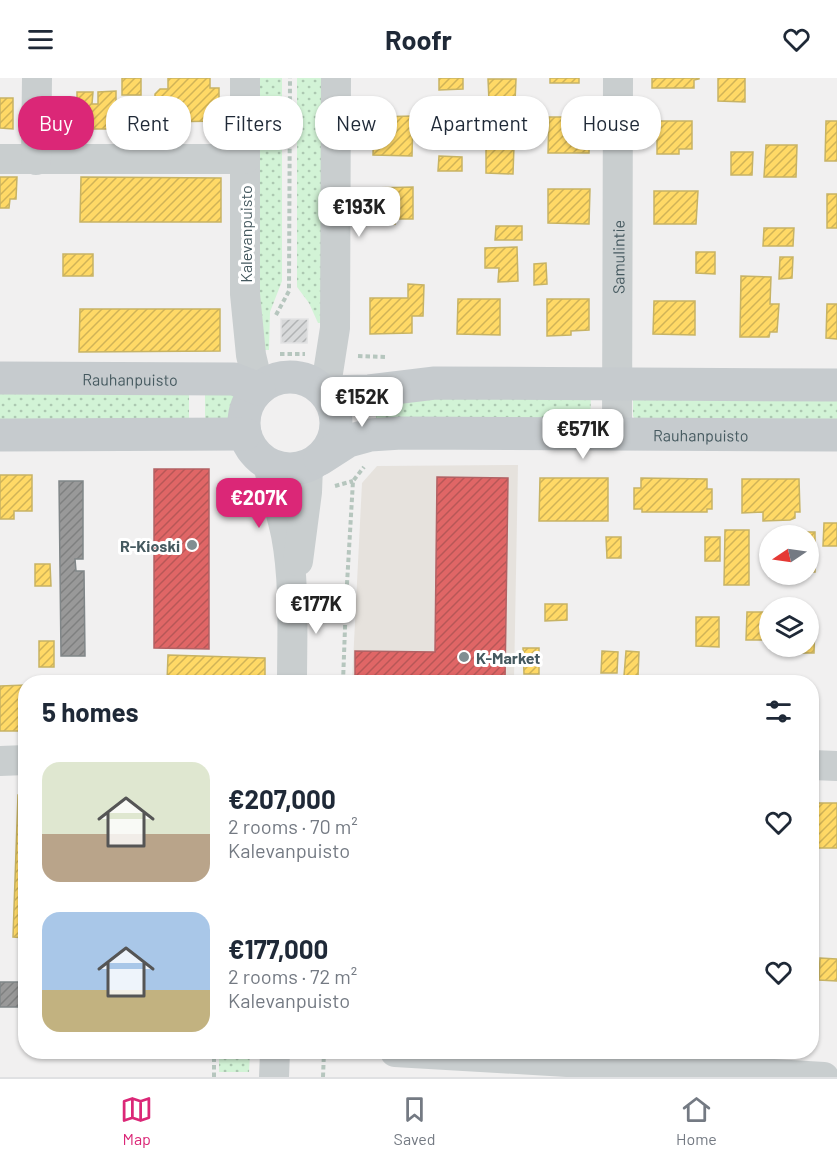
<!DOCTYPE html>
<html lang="en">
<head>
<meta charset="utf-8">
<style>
  body { margin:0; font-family:Barlow,sans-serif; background:#f6f6f7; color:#1f2937; height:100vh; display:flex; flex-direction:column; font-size:22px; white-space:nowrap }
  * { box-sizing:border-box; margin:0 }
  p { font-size:20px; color:#747a83 }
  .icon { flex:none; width:33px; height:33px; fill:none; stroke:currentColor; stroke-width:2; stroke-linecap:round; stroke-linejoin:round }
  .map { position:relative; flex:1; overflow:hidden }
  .side { position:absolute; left:18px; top:597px; width:801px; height:384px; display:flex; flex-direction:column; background:#fff; border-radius:24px; box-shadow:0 2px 4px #0004 }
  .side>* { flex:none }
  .guide { position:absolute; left:18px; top:18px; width:801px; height:54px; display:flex; gap:12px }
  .needle { width:39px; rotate:257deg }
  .buttons { position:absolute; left:759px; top:447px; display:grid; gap:12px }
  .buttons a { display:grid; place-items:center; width:60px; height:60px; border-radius:50%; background:#fff; box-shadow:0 2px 4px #0004; font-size:30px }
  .price { position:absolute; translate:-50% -51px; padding:0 14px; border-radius:12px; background:#fff; color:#222; font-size:20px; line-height:39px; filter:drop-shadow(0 2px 3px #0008) }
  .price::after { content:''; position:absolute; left:50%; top:36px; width:18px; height:14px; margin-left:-9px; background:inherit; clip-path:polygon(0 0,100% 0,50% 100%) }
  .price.on { background:#db2777; color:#fff }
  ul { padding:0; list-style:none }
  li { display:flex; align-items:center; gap:18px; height:150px; padding:0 24px }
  li span { display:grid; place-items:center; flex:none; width:168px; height:120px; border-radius:18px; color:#555 }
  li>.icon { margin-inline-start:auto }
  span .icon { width:72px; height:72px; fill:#fffc; stroke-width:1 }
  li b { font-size:26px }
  h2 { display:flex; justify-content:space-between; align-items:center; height:72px; padding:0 24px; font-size:26px }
  .tag { padding:0 21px; border-radius:24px; background:#fff; box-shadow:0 2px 4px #0004; font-size:21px; line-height:54px }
  .tag.on { background:#db2777; color:#fff }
  header { display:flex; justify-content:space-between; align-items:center; height:78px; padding:0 24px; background:#fff; font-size:27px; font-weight:700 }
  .tabs { display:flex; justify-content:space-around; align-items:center; height:84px; border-top:2px solid #e0e1e3; background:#fff; font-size:16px; color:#747a83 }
  .tabs a { display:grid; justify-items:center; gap:3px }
  .tabs .on { color:#db2777 }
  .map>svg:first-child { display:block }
  .commercial { fill:#e6e2dd }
  .grass { fill:url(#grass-dots) }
  .homes { fill:url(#homes-hatch); stroke:#c7b364; stroke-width:1.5 }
  .shops { fill:url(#shops-hatch); stroke:#b26264; stroke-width:1.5 }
  .industry { fill:url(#industry-hatch); stroke:#808688; stroke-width:1.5 }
  .building { fill:url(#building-hatch); stroke:#e2e2e3; stroke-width:1.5 }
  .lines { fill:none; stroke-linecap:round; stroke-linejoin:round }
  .path { stroke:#b6c6be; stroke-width:4; stroke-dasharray:4.5 3; stroke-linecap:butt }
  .minor { stroke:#c9cecf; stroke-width:30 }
  .major { stroke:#c6cbce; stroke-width:33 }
  .poi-dot { fill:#818e92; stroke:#fff; stroke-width:2 }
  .labels { text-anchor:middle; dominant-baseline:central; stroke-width:6; stroke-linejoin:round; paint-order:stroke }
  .street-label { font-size:16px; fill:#45595f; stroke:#fff }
  .poi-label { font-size:16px; font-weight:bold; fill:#45595f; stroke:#fff; text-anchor:end }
</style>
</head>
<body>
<header><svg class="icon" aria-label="menu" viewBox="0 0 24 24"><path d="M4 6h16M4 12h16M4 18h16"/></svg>Roofr<svg class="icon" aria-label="heart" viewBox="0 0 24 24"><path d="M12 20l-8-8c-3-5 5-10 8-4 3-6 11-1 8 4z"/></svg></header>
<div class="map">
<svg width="837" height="999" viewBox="0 0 837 999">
  <defs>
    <pattern id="grass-dots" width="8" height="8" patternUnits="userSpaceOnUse" patternTransform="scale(1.5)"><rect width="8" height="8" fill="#d2f3d6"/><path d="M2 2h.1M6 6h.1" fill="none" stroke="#acc8b1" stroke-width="1.8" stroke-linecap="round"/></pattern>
    <pattern id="homes-hatch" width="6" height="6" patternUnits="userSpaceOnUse" patternTransform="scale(1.5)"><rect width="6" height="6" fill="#ffd966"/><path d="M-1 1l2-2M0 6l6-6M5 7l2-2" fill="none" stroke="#d0b357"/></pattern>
    <pattern id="shops-hatch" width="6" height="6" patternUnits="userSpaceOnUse" patternTransform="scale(1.5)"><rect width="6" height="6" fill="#e06666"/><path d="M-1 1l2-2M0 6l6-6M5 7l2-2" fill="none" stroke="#b75757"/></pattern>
    <pattern id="industry-hatch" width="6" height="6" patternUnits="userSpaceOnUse" patternTransform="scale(1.5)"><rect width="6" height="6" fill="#999"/><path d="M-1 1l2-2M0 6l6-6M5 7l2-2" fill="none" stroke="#7f8080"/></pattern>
    <pattern id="building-hatch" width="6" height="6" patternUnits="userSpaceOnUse" patternTransform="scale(1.5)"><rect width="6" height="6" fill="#d8d9da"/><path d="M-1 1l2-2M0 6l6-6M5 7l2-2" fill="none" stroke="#b1b3b4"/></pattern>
  </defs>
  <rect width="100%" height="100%" fill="#f1f0f0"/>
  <!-- commercial -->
  <polygon class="commercial" points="518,387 514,604 352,604 362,405 377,388"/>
  <!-- grass -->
  <g class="grass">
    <polygon points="257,0 282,0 282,203 270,234 269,272 264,272 259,237"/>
    <polygon points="297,0 322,0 321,245 318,245 309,225 297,209"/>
    <rect x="0" y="315" width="189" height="28"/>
    <polygon points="205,315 236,316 239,321 236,336 230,340 205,343"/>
    <polygon points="633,316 837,319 837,347 638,345 633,338"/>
    <polygon points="591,317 590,345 376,347 376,326 397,320"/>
    <polygon points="219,974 250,974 249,994 219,994"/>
  </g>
  <!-- homes -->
  <g class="homes">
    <rect x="122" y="0" width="19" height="17"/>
    <polygon points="168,0 210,0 210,10 219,10 219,43 162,44 155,37 155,16 160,11 168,11"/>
    <polygon points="439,0 463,0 463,11 439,12"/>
    <rect x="550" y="0" width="29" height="5"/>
    <polygon points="652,0 699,0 699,1 694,2 694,10 652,10"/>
    <polygon points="718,0 745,0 745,24 718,23"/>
    <polygon points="488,1 516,1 515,24 489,23"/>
    <polygon points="116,13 116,51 59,51 60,27 77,27 77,14 93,14 92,26 98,26 98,14"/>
    <polygon points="0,20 13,20 13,51 0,50"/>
    <polygon points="413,38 412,78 373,77 374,39"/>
    <polygon points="549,39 590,39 589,75 548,75"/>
    <polygon points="657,43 692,43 692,71 679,71 679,76 657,76"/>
    <polygon points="826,43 837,43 837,83 825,83"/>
    <polygon points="486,67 514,68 513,96 486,95"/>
    <polygon points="766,67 797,67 796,99 764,99"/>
    <polygon points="731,74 753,74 752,97 731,97"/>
    <polygon points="439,78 462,79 462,93 438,93"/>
    <polygon points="0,99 17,99 16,121 10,121 9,130 0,130"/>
    <polygon points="81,99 221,100 221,144 80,144"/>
    <polygon points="413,109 413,141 394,141 395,146 371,146 371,110"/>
    <polygon points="548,111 590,111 589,146 548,145"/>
    <polygon points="654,113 698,113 696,146 654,146"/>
    <rect x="827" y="116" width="10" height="34"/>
    <polygon points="496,148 522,148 522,162 495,162"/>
    <polygon points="764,150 794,150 793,168 763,168"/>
    <polygon points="517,169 518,203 498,204 499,190 485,190 485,170"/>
    <polygon points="696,174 715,174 715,196 696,195"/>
    <rect x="63" y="176" width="30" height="22"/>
    <polygon points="780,179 793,179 792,200 779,201"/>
    <polygon points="546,185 547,206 534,207 534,186"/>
    <polygon points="741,198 771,199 770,226 779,226 777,254 770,254 769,259 740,259"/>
    <polygon points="408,206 424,207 423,238 412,238 412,255 370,256 370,220 408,220"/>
    <polygon points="458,221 500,221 500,257 457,256"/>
    <polygon points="547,221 589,221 589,252 571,253 571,257 547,258"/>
    <polygon points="654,223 695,223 695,257 653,256"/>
    <polygon points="827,226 837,226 837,261 826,260"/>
    <polygon points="80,231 220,231 220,273 79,274"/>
    <polygon points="0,397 32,397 32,433 14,433 14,441 0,441"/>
    <polygon points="540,400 608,400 608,443 539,443"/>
    <polygon points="641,400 707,401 707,411 712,411 712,431 707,431 707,434 642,434 642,431 634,431 634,410 641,410"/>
    <polygon points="742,401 799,401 800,434 795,434 795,440 790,442 763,443 763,434 742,435"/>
    <polygon points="824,445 837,445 837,468 823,468"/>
    <polygon points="725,452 749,452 749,507 724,507"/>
    <polygon points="795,454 815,454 815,494 808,494 808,458 795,458"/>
    <polygon points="606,459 621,459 621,480 607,480"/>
    <rect x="705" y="459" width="15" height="24"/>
    <polygon points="35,486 50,486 51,508 35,508"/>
    <polygon points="545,526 567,526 567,542 545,543"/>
    <polygon points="747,534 770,534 770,562 746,562"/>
    <polygon points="696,539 719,539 719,569 696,568"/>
    <polygon points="808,543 815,543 814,575 799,575 800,568 808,568"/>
    <rect x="39" y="563" width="15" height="26"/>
    <polygon points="523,570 539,570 539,596 524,596"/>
    <polygon points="602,573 618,574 617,595 601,595"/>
    <polygon points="626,573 639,574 638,598 624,598"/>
    <polygon points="168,577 265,580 265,604 167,604"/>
    <polygon points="26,607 26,653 0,653 0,608"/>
    <polygon points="18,717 26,717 26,860 13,859"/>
    <rect x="812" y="725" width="25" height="45"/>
    <polygon points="820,880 837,881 837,903 819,902"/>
  </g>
  <!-- shops -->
  <g class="shops">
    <polygon points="154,391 209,391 209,571 154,570"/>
    <polygon points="437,399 508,400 505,604 355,604 355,573 435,574"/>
  </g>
  <!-- industry -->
  <g class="industry">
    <polygon points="59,403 83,403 83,481 75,481 76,493 84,493 85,578 61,578"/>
    <rect x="0" y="904" width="26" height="25"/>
  </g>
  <!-- building -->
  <polygon class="building" points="281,241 308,241 307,265 281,265"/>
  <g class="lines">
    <!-- path -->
    <g class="path">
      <polyline points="276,237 289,213 290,0"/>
      <polyline points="280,276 305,276"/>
      <polyline points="358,278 386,279"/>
      <polyline points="335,408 353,403"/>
      <polyline points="343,604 346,523 353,403 364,389"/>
      <polyline points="214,999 214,974"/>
      <polyline points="323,999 324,974"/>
    </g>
    <!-- minor -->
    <g class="minor">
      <polyline points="245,0 245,216 251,277 259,311"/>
      <polyline points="0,81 245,81"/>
      <polyline points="36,82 37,0"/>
      <polyline points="325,314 335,250 336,0"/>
      <path id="s1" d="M617,357L618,0"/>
      <path d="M268,386C273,410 281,433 286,457C295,505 292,556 292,604"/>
      <polyline points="298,483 307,414 308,388"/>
      <polyline points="0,683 26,682"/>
      <polyline points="812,687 837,688"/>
      <polyline points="395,974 824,999"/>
      <polyline points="274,999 275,974"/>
    </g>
    <!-- major -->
    <g class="major">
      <circle cx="290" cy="345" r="46"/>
      <path id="s2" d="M0,300L234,301L259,311"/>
      <polyline points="325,314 369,313 435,305 837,307"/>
      <polyline points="0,357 245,356"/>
      <path id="s3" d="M320,381L348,363L370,357L401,355L837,357"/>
    </g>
  </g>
  <!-- markers -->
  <g class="poi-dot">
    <circle cx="192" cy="467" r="6"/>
    <circle cx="464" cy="579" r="6"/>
  </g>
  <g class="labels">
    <!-- street labels -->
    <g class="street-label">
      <text transform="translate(245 156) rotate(-90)">Kalevanpuisto</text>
      <text stroke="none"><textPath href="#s1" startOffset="178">Samulintie</textPath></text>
      <text stroke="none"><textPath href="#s2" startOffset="130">Rauhanpuisto</textPath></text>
      <text stroke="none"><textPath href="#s3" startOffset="387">Rauhanpuisto</textPath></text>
    </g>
    <!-- poi labels -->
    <g class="poi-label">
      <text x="180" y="467">R-Kioski</text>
      <text x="476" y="579" text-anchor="start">K-Market</text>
    </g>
  </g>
</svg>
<div class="buttons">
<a><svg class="needle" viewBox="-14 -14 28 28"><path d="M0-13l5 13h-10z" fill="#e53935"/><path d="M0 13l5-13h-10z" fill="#747a83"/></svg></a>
<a><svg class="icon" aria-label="layers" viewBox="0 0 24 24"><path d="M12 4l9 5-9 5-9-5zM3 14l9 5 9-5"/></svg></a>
</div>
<b class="price" style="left:359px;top:160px">€193K</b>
<b class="price" style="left:362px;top:350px">€152K</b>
<b class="price" style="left:583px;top:382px">€571K</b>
<b class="price on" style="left:259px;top:451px">€207K</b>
<b class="price" style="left:316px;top:557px">€177K</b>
<div class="guide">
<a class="tag on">Buy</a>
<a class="tag">Rent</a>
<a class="tag">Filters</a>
<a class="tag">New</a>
<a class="tag">Apartment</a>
<a class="tag">House</a>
</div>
<section class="side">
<h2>5 homes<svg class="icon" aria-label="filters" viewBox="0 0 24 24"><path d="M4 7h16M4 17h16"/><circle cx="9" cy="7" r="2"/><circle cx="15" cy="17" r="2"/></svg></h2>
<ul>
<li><span style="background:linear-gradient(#dfe7d0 60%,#b9a48a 0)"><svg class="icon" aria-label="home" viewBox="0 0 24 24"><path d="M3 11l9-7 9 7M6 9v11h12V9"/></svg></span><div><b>€207,000</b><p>2 rooms · 70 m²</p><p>Kalevanpuisto</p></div><svg class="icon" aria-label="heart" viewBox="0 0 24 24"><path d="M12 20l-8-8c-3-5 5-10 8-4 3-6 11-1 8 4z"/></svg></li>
<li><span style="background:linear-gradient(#a9c7e8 65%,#c2b280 0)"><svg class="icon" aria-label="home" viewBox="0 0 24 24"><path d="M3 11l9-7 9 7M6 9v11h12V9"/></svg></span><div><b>€177,000</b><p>2 rooms · 72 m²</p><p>Kalevanpuisto</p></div><svg class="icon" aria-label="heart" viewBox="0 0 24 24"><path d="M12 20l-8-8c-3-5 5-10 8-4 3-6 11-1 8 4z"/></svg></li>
</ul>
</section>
</div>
<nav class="tabs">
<a class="on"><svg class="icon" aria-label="map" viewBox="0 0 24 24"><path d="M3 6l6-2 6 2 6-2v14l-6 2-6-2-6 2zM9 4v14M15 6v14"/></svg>Map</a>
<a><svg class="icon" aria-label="saved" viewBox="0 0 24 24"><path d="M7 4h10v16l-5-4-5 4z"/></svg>Saved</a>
<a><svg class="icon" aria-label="home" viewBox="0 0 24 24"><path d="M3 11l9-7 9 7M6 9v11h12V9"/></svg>Home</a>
</nav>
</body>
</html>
